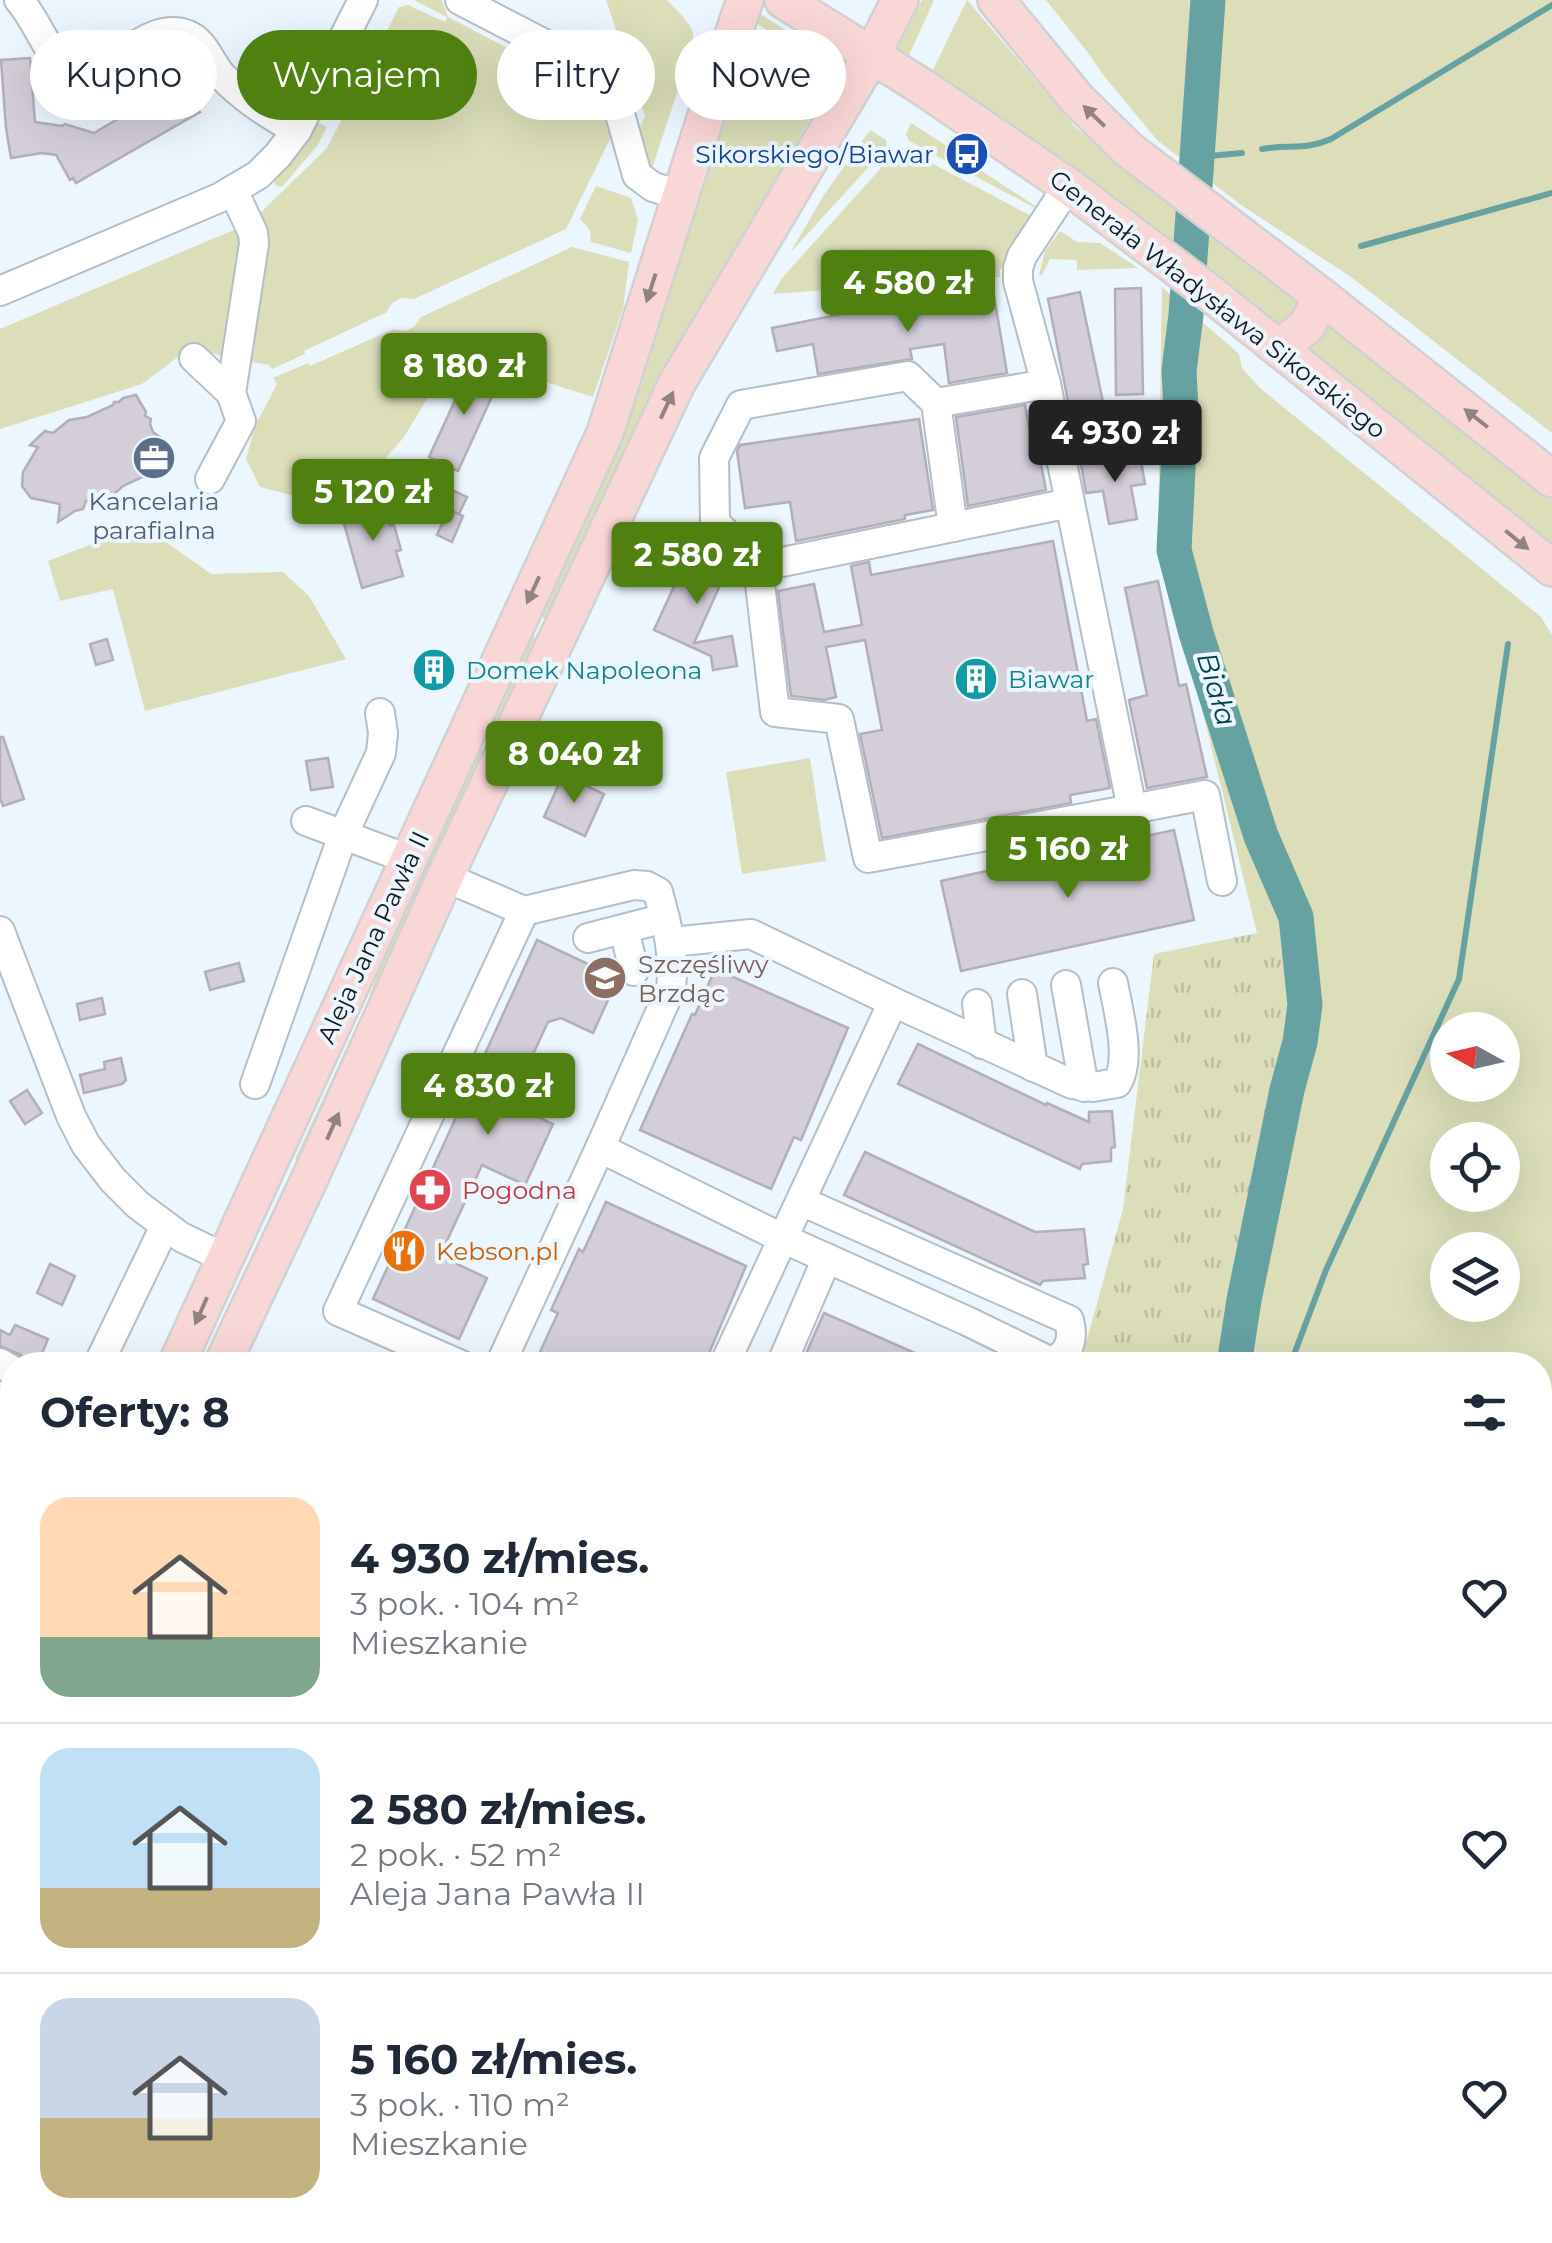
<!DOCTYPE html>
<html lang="pl">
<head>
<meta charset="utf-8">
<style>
  body { margin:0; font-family:Montserrat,sans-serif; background:#f6f6f7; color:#1f2937; height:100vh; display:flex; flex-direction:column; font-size:38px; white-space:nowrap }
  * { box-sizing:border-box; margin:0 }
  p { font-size:32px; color:#747a83 }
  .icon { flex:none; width:55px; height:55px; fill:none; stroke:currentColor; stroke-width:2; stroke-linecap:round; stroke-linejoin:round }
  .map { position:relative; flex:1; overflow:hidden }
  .panel { position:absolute; left:0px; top:1352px; width:1552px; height:892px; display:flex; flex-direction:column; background:#fff; border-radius:40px 40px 0 0; box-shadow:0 10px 40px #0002 }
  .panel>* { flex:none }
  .hud { position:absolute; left:30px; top:30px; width:1000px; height:90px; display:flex; gap:20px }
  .needle { width:65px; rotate:278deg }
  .fabs { position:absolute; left:1430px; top:1012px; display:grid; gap:20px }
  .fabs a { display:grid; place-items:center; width:90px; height:90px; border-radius:50%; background:#fff; box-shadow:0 10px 40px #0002; font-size:50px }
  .price { position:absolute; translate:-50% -85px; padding:0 22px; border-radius:10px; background:#508010; color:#fff; font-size:32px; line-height:65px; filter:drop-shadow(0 2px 5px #0008) }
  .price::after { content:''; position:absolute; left:50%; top:60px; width:30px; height:22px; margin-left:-15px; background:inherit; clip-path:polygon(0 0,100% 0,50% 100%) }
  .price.current { background:#222; color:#fff }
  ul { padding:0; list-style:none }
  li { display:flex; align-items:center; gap:30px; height:250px; padding:0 40px }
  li+li { border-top:2px solid #e0e1e3 }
  li span { display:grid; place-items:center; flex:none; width:280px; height:200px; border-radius:30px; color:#555 }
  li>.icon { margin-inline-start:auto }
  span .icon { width:120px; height:120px; fill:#fffc; stroke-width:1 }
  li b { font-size:42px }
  h2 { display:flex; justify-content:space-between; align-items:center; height:120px; padding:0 40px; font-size:42px }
  .chip { padding:0 35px; border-radius:45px; background:#fff; box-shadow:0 10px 40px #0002; font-size:35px; line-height:90px }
  .chip.current { background:#508010; color:#fff }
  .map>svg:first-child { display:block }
  .grass { fill:#dbdeb9; fill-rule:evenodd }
  .park { fill:url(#park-tufts) }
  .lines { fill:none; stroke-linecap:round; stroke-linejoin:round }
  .stream { stroke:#66a2a2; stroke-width:6 }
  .river { stroke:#66a2a2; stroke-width:35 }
  .building { fill:#d3ced8; stroke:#b3aeb8; stroke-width:2.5 }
  .minor-casing { stroke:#b4bec6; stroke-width:32 }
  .major-casing { stroke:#d0d1d2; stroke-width:40 }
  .minor { stroke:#fff; stroke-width:28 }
  .major { stroke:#fad7d7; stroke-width:35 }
  .oneway { fill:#938283 }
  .labels { text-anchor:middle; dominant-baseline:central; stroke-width:8; stroke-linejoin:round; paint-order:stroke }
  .transit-label { font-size:25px; fill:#164399; stroke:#ecf6fe; text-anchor:end }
  .street-label { font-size:25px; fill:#15191c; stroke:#ecf6fe }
  .service-label { font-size:25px; fill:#4e5e75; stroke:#ecf6fe }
  .culture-label { font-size:25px; fill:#0d838f; stroke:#ecf6fe; text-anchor:start }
  .education-label { font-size:25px; fill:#785e54; stroke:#ecf6fe; text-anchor:start }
  .health-label { font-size:25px; fill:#be3a42; stroke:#ecf6fe; text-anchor:start }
  .food-label { font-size:25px; fill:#c56008; stroke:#ecf6fe; text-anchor:start }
  .water-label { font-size:28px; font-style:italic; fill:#044041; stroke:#ecf6fe }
</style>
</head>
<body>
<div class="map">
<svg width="1552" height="2243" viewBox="0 0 1552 2243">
  <defs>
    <pattern id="park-tufts" width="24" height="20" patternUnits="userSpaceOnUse" patternTransform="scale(2.5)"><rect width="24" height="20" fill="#dbdeb9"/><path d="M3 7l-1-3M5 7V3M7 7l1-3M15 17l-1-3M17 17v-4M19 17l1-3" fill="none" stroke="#bbbe9e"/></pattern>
  </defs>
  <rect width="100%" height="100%" fill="#ecf6fe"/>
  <!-- grass -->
  <g class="grass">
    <path d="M414,0H442L448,17L544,67L553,93L614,124L611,137L566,229L414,299C402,296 391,300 387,312L304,351L305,354L272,369L269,365L241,360L257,216L327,148L399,7L408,5L445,22L447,17Z"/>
    <path d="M606,0H667C678,12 694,24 694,41L651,172L636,135L645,116Z"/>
    <polygon points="922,0 934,0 906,62 896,52"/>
    <path d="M967,0L1077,129L1293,287C1302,307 1297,324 1273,323L930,76Z"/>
    <polygon points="1046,0 1552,0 1552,433 1351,277 1241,205 1157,140 1104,76 1089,54"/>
    <polygon points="759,13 840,65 838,74 754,22"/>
    <polygon points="745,48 823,97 651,394 615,486 546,620 539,614"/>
    <polygon points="315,121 327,127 317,146 282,187 277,186 272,180"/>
    <polygon points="911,123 953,150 950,155 971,169 974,166 1037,207 1037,209 909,141 906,134"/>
    <polygon points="870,130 886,140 887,147 790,253 824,195"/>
    <polygon points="899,148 903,148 1033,217 1000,270 1000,277 773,294 782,278"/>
    <polygon points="596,186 631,198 638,220 631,253 591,242 590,230 580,219"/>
    <polygon points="243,226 227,357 190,348 142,384 0,429 0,329"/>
    <polygon points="1060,231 1077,242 1100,243 1138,268 1077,270 1077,260 1050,259 1042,275 1039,275 1045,251"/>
    <path d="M572,247L629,262L623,309L593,397L455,353L404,437L379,466L291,495L260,487L246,459L255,426L277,384L273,378L308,363L310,366L394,329C407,333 414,329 421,317Z"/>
    <path d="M1162,287L1239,354L1242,368L1260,388L1541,617L1552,635V2243H0V2046H12V2232H1540V1365H1231L1286,1085L1298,1042L1304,1006L1296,926L1257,933L1158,530ZM1448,1030H1502V1085H1448ZM1448,1140H1502V1195H1448ZM1448,1250H1502V1305H1448Z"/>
    <polygon points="1323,319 1552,496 1552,551 1296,345"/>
    <polygon points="142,525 211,574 283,572 309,596 346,659 145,711 113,589 60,601 48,561"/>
    <polygon points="527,633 538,639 494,734 482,731"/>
    <polygon points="482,750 485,752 304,1163 295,1159 367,1004 400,909 475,751"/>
    <polygon points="810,758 826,861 742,874 726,772"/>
    <polygon points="0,1516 12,1522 12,1645 0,1672"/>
  </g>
  <!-- park -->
  <polygon class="park" points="1296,925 1304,1006 1298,1042 1286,1085 1231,1365 1080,1365 1123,1209 1154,954"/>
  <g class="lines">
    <!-- stream -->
    <g class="stream">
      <path d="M1262,149C1289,144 1304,151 1331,139L1552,5"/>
      <polyline points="1198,157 1242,153"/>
      <polyline points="1361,246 1552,193"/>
      <polyline points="1290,1365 1326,1270 1459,979 1508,644"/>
      <polyline points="1540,1959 1552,1936"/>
      <polyline points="625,2232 646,2243"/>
      <polyline points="638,2239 745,2232"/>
      <polyline points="1387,2243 1392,2232"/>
    </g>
    <!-- river -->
    <g class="river">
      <polyline points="1208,0 1186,315 1179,371 1181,409 1174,550 1196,633 1261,836 1296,917 1305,1005 1300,1042 1287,1090 1244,1300 1234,1365"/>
      <polyline points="156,2232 192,2243"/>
      <polyline points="0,2241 32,2232"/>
      <polyline points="384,2243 419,2232"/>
    </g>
  </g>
  <!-- building -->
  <g class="building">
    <polygon points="166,51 170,61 184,53 186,55 207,88 191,97 200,112 76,183 73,178 70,180 56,155 42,153 11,158 6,128 1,60 30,58 35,122 62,126 65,124 94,133 163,92 156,81 159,72 158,63 152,57"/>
    <polygon points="992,284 1007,373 949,383 944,344 910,349 912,359 818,374 813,344 777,351 772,328"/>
    <polygon points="1141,288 1143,394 1116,395 1115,289"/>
    <polygon points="1080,292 1108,426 1074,432 1048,299"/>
    <polygon points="471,366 500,379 458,471 429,457"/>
    <polygon points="136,395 146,412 145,416 151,419 150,424 153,432 161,438 161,448 167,457 168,465 123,486 114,494 105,498 86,501 83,509 75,511 58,522 60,504 31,498 22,486 23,472 38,447 30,445 45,431 53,433 69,420 87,417 113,405 114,402 119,402 123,398"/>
    <polygon points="1025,405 1032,445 1037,444 1046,490 968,506 956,417"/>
    <polygon points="919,419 933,510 905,515 905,519 796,541 790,502 745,508 737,451 740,445"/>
    <polygon points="1140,455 1145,484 1131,486 1137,519 1109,524 1103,491 1086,493 1081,464"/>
    <polygon points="452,490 467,497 459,514 444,508"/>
    <polygon points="382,501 390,526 394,525 401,550 396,551 403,576 362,588 341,513"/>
    <polygon points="448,510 463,516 452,542 437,535"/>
    <polygon points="1053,541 1087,721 1096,719 1110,788 1070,795 1071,803 882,838 860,734 882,730 865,640 826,647 836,697 824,700 791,696 778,591 814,584 824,632 862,625 851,566 869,562 871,575"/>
    <polygon points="693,545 730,563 694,643 732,636 737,666 713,670 711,656 654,630"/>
    <polygon points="1158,581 1179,686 1186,684 1207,777 1147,788 1129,700 1147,695 1125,588"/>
    <polygon points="107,639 113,660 96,665 90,644"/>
    <circle cx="434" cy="670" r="20"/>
    <polygon points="0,737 3,737 24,799 3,806 0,798"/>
    <polygon points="328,758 333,787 311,790 306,761"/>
    <polygon points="563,775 604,794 585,836 544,817"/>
    <polygon points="1174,830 1194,920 961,971 941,881"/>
    <polygon points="537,940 618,978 593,1033 561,1018 548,1022 510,1104 553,1124 525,1185 482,1165 440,1256 487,1278 459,1339 373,1299"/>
    <polygon points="239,963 244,981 210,990 205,972"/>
    <polygon points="715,969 848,1028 801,1140 794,1137 771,1189 640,1130 692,1014 695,1015"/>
    <polygon points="102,998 105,1014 80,1020 77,1004"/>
    <polygon points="918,1044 1046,1105 1047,1103 1089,1122 1089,1112 1112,1111 1115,1147 1111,1148 1111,1161 1082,1164 1080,1169 898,1084"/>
    <polygon points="121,1058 126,1080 122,1084 84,1093 80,1075 105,1069 104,1062"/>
    <polygon points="27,1090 42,1113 25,1124 10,1101"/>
    <polygon points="865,1152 1035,1232 1084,1229 1088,1264 1083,1265 1085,1278 1043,1281 1040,1285 844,1195"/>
    <polygon points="606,1202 746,1266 704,1365 534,1365 558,1313 551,1310 579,1249 583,1252"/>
    <polygon points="50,1264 75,1276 62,1305 37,1293"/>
    <polygon points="824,1313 942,1365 801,1365"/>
    <polygon points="15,1325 48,1339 37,1365 28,1365 21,1355 0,1346 0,1330 10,1335"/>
  </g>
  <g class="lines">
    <!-- minor casing -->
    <g class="minor-casing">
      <g id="minor">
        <path d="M19,0C34,16 48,53 62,63C102,94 142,16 188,35C204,41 211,64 222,76C243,98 270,116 297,130"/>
        <polyline points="460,0 610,78 637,175 653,187 681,195"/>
        <polyline points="66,66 85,104 142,71"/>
        <polyline points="1068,186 1022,256 1018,268 1018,281 1046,384 1132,809 1205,795 1222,881"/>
        <polyline points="0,291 219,198 258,175 278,155 297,130 363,0"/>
        <polyline points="194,358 231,393"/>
        <polyline points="936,403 1046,384"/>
        <polyline points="210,479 241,421 231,393 254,244 253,233 233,190"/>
        <polyline points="1070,503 758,567 775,712 839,719 868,858 1132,809"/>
        <polyline points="758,567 715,522 714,458 741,405 908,376 936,403 953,527"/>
        <polyline points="306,821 408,859"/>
        <path d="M445,877L524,911L634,885L647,886L658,892C667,925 675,954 671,988L600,1148L784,1239L967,1321L1051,1362C1070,1354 1074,1339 1069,1320L801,1201"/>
        <polyline points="624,929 634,971"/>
        <polyline points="0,931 71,1116 86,1145 113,1180 138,1205 181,1237 225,1258"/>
        <polyline points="588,938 665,918"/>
        <polyline points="671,942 751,934 893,1002 724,1365"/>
        <polyline points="1066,985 1084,1087"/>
        <polyline points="1022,994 1033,1067"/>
        <path d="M893,1002L1072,1084L1093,1087L1117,1083C1132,1059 1118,1010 1113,983"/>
        <polyline points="977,1004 982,1044"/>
        <polyline points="255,1084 343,835 381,753 383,733 380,713"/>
        <polyline points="0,1363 12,1370"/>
        <polyline points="98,1365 165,1226"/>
        <polyline points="461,1365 338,1311 524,911"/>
        <polyline points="500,1365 600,1148"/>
        <polyline points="781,1365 827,1258"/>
      </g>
    </g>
    <!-- major casing -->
    <g class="major-casing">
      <g id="major">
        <polyline points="783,0 921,86 1068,186 1211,294 1552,568"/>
        <polyline points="996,0 1077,99 1129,150 1321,296 1552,479"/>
        <polyline points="1278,348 1307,326 1321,296"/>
        <polyline points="176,1365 605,433 706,116 745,0"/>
        <polyline points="222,1365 310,1178 445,877 677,383 872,55 900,0"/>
        <polyline points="0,1747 12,1720"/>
        <polyline points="0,1847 12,1820"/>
      </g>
    </g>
    <!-- minor -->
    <use href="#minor" class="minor"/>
    <!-- major -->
    <use href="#major" class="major"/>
  </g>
  <!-- one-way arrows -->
  <defs><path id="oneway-solid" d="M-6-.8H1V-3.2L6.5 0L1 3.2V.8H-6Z" transform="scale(2.5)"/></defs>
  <g class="oneway">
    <use href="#oneway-solid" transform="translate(1094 116) rotate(-136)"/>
    <use href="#oneway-solid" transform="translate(651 288) rotate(108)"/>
    <use href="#oneway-solid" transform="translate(667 405) rotate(-65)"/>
    <use href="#oneway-solid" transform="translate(1476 418) rotate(-142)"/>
    <use href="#oneway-solid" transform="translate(1517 540) rotate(39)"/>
    <use href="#oneway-solid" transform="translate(533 590) rotate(115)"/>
    <use href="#oneway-solid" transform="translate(333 1126) rotate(-66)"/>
    <use href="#oneway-solid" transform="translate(201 1311) rotate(114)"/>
  </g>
  <!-- icons -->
  <defs>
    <g id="bus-disc" transform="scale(2.25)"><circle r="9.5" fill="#1a4fb4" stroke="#ecf6fe"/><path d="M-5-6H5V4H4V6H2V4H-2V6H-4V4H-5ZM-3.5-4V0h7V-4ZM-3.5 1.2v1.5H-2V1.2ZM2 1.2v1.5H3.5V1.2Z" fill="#fff"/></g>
    <g id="office-disc" transform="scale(2.25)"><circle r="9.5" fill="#5c6f8a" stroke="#ecf6fe"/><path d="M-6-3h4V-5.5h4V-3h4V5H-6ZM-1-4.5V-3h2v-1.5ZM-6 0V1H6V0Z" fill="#fff"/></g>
    <g id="building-disc" transform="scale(2.25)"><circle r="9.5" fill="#0f9aa8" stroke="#ecf6fe"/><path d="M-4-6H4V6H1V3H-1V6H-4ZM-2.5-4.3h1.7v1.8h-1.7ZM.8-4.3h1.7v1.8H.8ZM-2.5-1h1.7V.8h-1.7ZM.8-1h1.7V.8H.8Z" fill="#fff"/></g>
    <g id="school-disc" transform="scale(2.25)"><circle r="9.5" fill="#8d6e63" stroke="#ecf6fe"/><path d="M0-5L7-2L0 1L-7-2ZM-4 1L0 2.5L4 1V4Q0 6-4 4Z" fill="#fff"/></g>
    <g id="pharmacy-disc" transform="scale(2.25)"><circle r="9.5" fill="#e0444e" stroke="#ecf6fe"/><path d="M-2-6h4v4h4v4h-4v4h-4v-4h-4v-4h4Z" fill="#fff"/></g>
    <g id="restaurant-disc" transform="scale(2.25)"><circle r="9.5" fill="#e8710a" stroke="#ecf6fe"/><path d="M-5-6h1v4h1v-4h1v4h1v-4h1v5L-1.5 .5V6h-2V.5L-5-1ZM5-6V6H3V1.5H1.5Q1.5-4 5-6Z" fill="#fff"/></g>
  </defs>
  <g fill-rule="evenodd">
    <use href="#bus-disc" x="967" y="154"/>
    <use href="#office-disc" x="154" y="458"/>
    <use href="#building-disc" x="434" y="670"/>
    <use href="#building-disc" x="976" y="679"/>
    <use href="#school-disc" x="605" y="978"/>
    <use href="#pharmacy-disc" x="430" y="1190"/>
    <use href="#restaurant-disc" x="404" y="1251"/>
  </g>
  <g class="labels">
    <!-- transit labels -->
    <g class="transit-label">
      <text x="934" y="154">Sikorskiego/Biawar</text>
    </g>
    <!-- street labels -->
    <g class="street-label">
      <text transform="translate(1218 304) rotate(38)">Generała Władysława Sikorskiego</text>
      <text transform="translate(373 937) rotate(-65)">Aleja Jana Pawła II</text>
    </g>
    <!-- service labels -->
    <g class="service-label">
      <text x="154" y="501">Kancelaria<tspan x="154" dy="29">parafialna</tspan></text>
    </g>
    <!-- culture labels -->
    <g class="culture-label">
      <text x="466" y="670">Domek Napoleona</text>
      <text x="1008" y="679">Biawar</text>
    </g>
    <!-- education labels -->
    <g class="education-label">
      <text x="638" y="964">Szczęśliwy<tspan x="638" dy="29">Brzdąc</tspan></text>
    </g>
    <!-- health labels -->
    <g class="health-label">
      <text x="462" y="1190">Pogodna</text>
    </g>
    <!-- food labels -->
    <g class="food-label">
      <text x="436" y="1251">Kebson.pl</text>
    </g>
    <!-- water labels -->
    <g class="water-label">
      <text transform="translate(1217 689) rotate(73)">Biała</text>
    </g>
  </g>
</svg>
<div class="fabs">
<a><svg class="needle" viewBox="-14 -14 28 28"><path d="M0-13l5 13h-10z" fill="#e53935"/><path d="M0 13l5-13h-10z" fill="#747a83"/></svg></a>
<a><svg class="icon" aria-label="locate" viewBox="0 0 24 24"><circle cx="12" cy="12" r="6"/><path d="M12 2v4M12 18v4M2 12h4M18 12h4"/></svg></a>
<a><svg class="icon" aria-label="layers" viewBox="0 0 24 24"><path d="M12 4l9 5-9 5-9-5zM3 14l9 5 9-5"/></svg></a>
</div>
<b class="price" style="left:908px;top:335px">4 580 zł</b>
<b class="price" style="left:464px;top:418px">8 180 zł</b>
<b class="price current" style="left:1115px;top:485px">4 930 zł</b>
<b class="price" style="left:373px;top:544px">5 120 zł</b>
<b class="price" style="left:697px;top:607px">2 580 zł</b>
<b class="price" style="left:574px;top:806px">8 040 zł</b>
<b class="price" style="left:1068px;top:901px">5 160 zł</b>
<b class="price" style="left:488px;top:1138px">4 830 zł</b>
<div class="hud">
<a class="chip">Kupno</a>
<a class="chip current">Wynajem</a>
<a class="chip">Filtry</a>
<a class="chip">Nowe</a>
</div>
<section class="panel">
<h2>Oferty: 8<svg class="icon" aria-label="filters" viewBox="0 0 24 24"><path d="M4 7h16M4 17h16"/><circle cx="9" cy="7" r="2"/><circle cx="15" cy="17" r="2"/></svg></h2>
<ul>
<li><span style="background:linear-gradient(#ffd9b3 70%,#7fa58c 0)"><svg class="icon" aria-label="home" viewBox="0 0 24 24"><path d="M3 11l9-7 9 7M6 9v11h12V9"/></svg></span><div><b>4 930 zł/mies.</b><p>3 pok. · 104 m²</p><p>Mieszkanie</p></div><svg class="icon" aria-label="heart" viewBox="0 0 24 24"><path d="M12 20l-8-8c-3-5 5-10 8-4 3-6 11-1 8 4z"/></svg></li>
<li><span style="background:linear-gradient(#bfe0f5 70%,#c2b280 0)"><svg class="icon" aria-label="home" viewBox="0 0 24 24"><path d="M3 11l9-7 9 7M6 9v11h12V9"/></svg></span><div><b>2 580 zł/mies.</b><p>2 pok. · 52 m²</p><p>Aleja Jana Pawła II</p></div><svg class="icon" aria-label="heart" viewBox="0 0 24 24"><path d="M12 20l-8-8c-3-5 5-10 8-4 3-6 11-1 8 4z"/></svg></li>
<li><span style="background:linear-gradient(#c9d6e8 60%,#c2b280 0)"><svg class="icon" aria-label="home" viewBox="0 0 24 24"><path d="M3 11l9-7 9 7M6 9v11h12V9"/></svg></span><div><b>5 160 zł/mies.</b><p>3 pok. · 110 m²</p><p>Mieszkanie</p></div><svg class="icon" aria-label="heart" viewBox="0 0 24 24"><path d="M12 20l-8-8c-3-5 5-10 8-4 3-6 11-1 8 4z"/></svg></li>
</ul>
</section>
</div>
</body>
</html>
